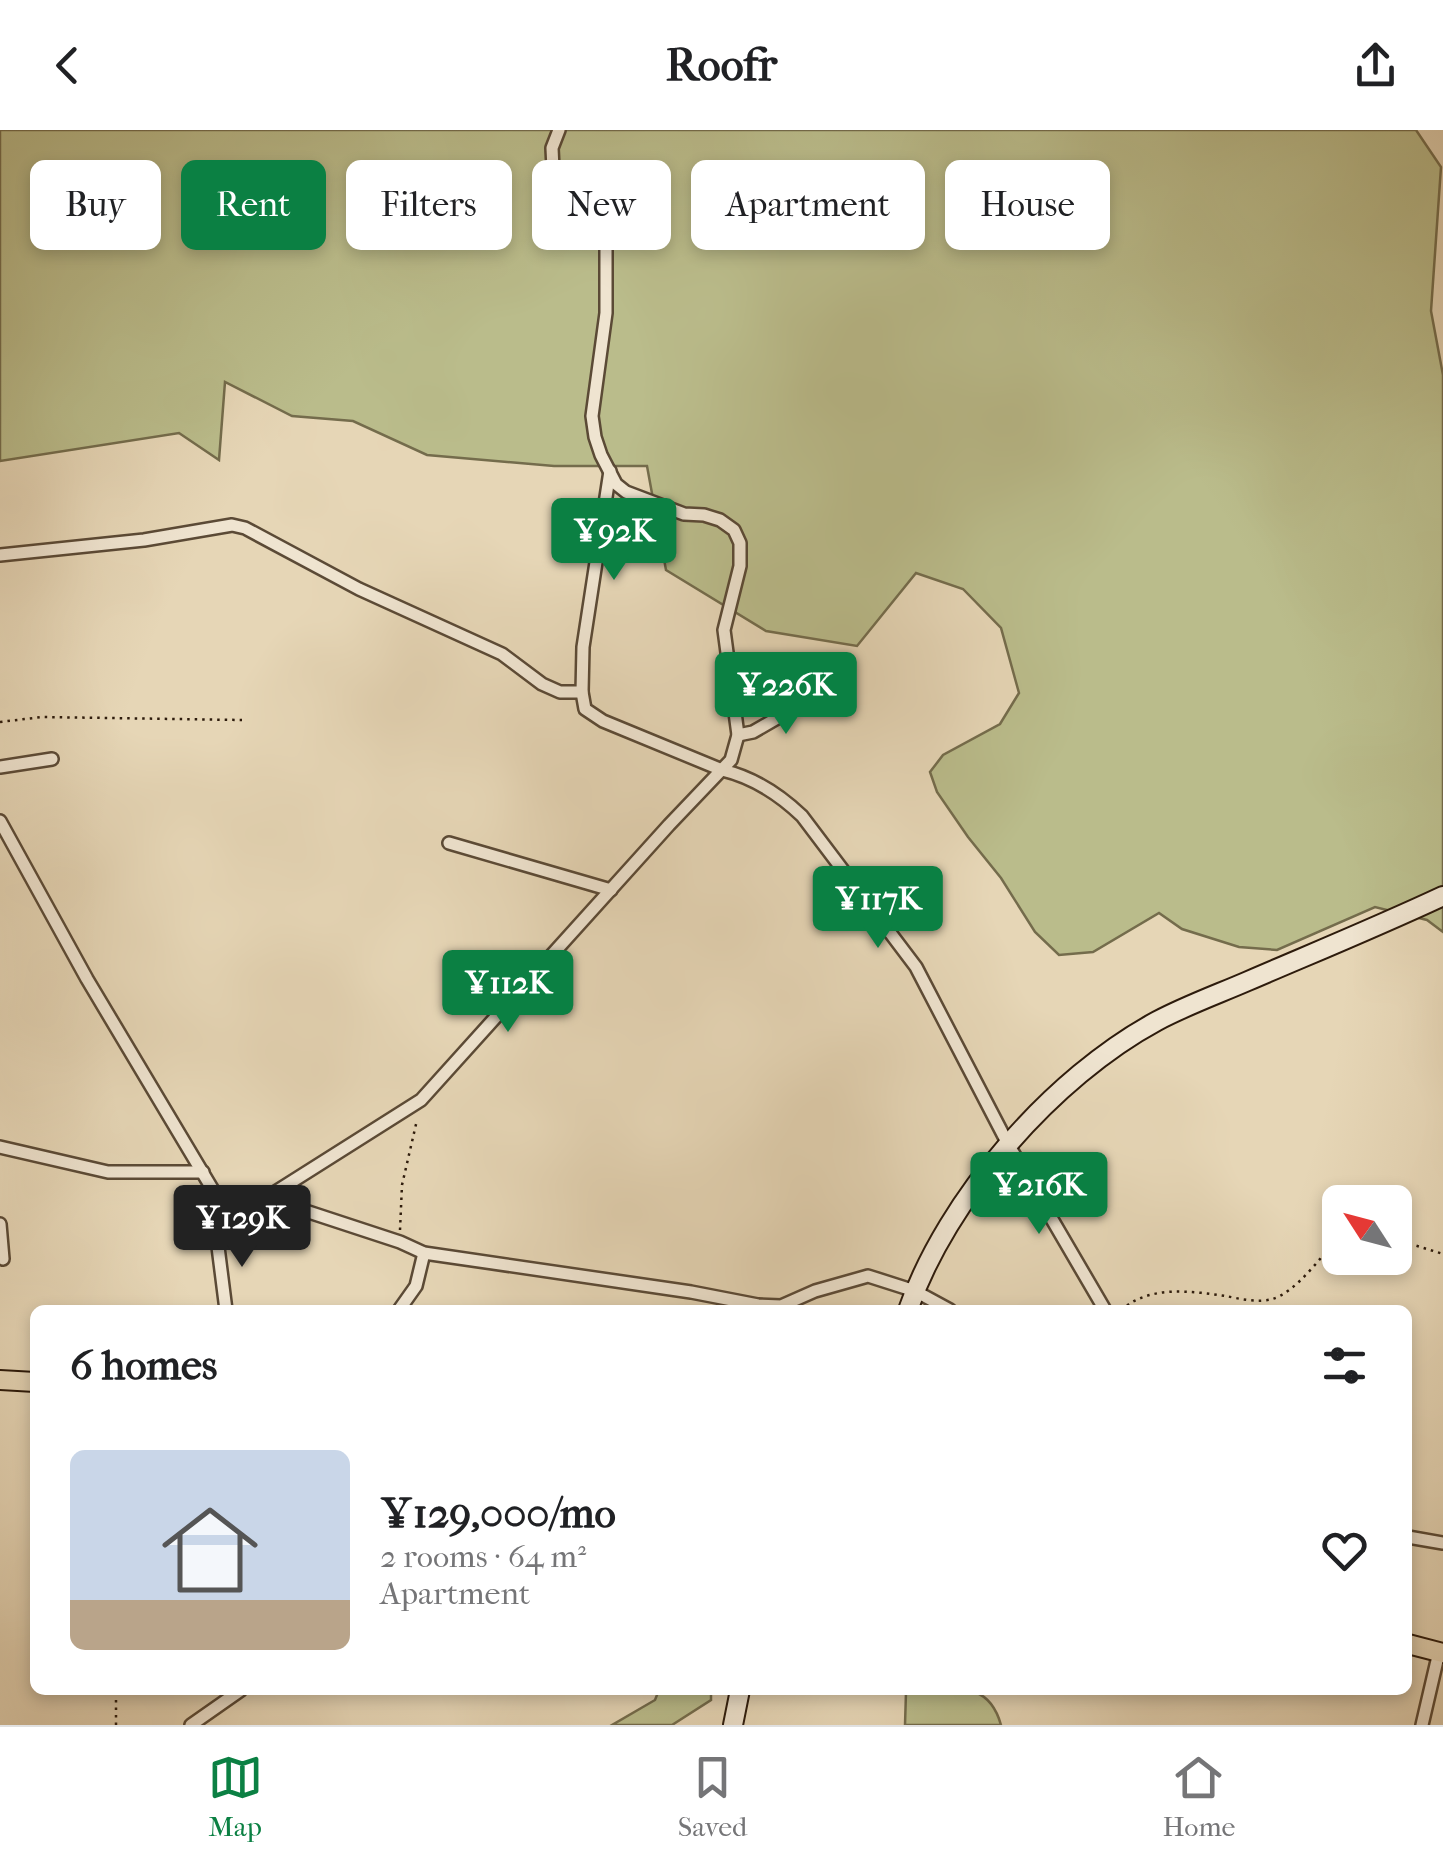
<!DOCTYPE html>
<html lang="en">
<head>
<meta charset="utf-8">
<style>
  body { margin:0; font-family:"IM FELL French Canon",serif; background:#f6f6f6; color:#202124; height:100vh; display:flex; flex-direction:column; font-size:38px; white-space:nowrap }
  * { box-sizing:border-box; margin:0 }
  p { font-size:32px; color:#757577 }
  .icon { flex:none; width:55px; height:55px; fill:none; stroke:currentColor; stroke-width:2; stroke-linecap:round; stroke-linejoin:round }
  .map { position:relative; flex:1; overflow:hidden }
  .panel { position:absolute; left:30px; top:1175px; width:1382px; height:390px; display:flex; flex-direction:column; background:#fff; border-radius:15px; box-shadow:0 5px 15px #0003 }
  .panel>* { flex:none }
  .top-card { position:absolute; left:30px; top:30px; width:1385px; height:90px; display:flex; gap:20px }
  .needle { width:65px; rotate:306deg }
  .controls { position:absolute; left:1322px; top:1055px; display:grid; gap:20px }
  .controls a { display:grid; place-items:center; width:90px; height:90px; border-radius:15px; background:#fff; box-shadow:0 5px 15px #0003; font-size:50px }
  .price { position:absolute; translate:-50% -85px; padding:0 22px; border-radius:10px; background:#0b8043; color:#fff; font-size:32px; line-height:65px; filter:drop-shadow(0 2px 5px #0008) }
  .price::after { content:''; position:absolute; left:50%; top:60px; width:30px; height:22px; margin-left:-15px; background:inherit; clip-path:polygon(0 0,100% 0,50% 100%) }
  .price.current { background:#222; color:#fff }
  ul { padding:0; list-style:none }
  li { display:flex; align-items:center; gap:30px; height:250px; padding:0 40px }
  li+li { border-top:2px solid #e0e0e0 }
  li span { display:grid; place-items:center; flex:none; width:280px; height:200px; border-radius:15px; color:#555 }
  li>.icon { margin-inline-start:auto }
  span .icon { width:120px; height:120px; fill:#fffc; stroke-width:1 }
  li b { font-size:42px }
  h2 { display:flex; justify-content:space-between; align-items:center; height:120px; padding:0 40px; font-size:42px }
  .tag { padding:0 35px; border-radius:15px; background:#fff; box-shadow:0 5px 15px #0003; font-size:35px; line-height:90px }
  .tag.current { background:#0b8043; color:#fff }
  header { display:flex; justify-content:space-between; align-items:center; height:130px; padding:0 40px; background:#fff; font-size:45px; font-weight:700 }
  .tab-bar { display:flex; justify-content:space-around; align-items:center; height:140px; border-top:2px solid #e0e0e0; background:#fff; font-size:28px; color:#757577 }
  .tab-bar a { display:grid; justify-items:center; gap:5px }
  .tab-bar .current { color:#0b8043 }
  .map>svg:first-child { display:block }
  .green { fill:#babc8b; stroke:#746c4c; stroke-width:2.5 }
  .lines { fill:none; stroke-linecap:round; stroke-linejoin:round }
  .street-casing { stroke:#5b4a36; stroke-width:16 }
  .secondary-casing { stroke:#2d1b0c; stroke-width:22 }
  .primary-casing { stroke:#2d1b0c; stroke-width:22 }
  .path { stroke:#2d1b0c; stroke-width:2.5; stroke-dasharray:2.5 5; stroke-linecap:butt }
  .street { stroke:#efe4d0; stroke-width:11 }
  .secondary { stroke:#efe4d0; stroke-width:18 }
  .primary { stroke:#e6d6b6; stroke-width:18 }
</style>
</head>
<body>
<header><svg class="icon" aria-label="back" viewBox="0 0 24 24"><path d="M15 5l-7 7 7 7"/></svg>Roofr<svg class="icon" aria-label="share" viewBox="0 0 24 24"><path d="M12 15V3M7 8l5-5 5 5M5 13v7h14v-7"/></svg></header>
<div class="map">
<svg width="1443" height="1595" viewBox="0 0 1443 1595">
  <rect width="100%" height="100%" fill="#e6d6b6"/>
  <filter id="stains"><feTurbulence type="fractalNoise" baseFrequency=".002" numOctaves="4"/><feColorMatrix values="0 0 0 0 .2 0 0 0 0 .09 0 0 0 0 .02 0 0 0 .5 -.17"/></filter>
  <radialGradient id="worn" r=".72"><stop offset=".6" stop-color="#630" stop-opacity="0"/><stop offset="1" stop-color="#630" stop-opacity=".3"/></radialGradient>
  <!-- green -->
  <g class="green">
    <polygon points="0,0 1416,0 1441,37 1431,181 1443,245 1443,802 1427,790 1375,777 1277,820 1239,817 1182,799 1159,783 1093,822 1059,825 1035,802 1001,748 968,707 937,662 930,642 943,625 1000,594 1019,563 1001,498 963,459 916,443 857,516 766,501 666,440 647,336 554,336 427,325 353,291 292,286 225,252 219,330 179,303 0,331"/>
    <polygon points="659,1560 711,1560 711,1570 672,1595 612,1595 655,1570"/>
    <path d="M915,1560C955,1560 988,1549 1001,1595H905L906,1562Z"/>
  </g>
  <g class="lines">
    <!-- street casing -->
    <g class="street-casing">
      <g id="street">
        <path d="M610,341L583,517L582,562L585,579L603,591L722,640C752,647 780,665 802,686L916,837L1008,1014L1105,1180"/>
        <polyline points="0,425 144,410 232,395 245,398 359,459 502,524 542,554 560,562 582,562"/>
        <polyline points="738,605 753,602 817,565"/>
        <polyline points="0,637 52,629"/>
        <polyline points="0,691 87,849 229,1087"/>
        <polyline points="449,713 611,760"/>
        <polyline points="0,1017 108,1042 203,1042"/>
        <polyline points="266,1068 400,1112 424,1123 691,1162 758,1175 781,1176 815,1161 868,1146 915,1161 950,1180"/>
        <polyline points="0,1094 3,1129"/>
        <polyline points="226,1180 216,1101 223,1091 229,1087 266,1068 421,970 669,695 731,630 738,605 724,500 740,436 740,413 734,400 720,390 704,385 684,384 626,362 616,354 601,325 595,307 592,286 606,183 606,116 596,85 560,53 553,39 552,18 559,0"/>
        <polyline points="399,1180 416,1156 424,1123"/>
        <polyline points="1408,1407 1443,1413"/>
        <polyline points="191,1595 241,1560"/>
        <polyline points="1422,1595 1439,1522"/>
      </g>
    </g>
    <!-- secondary casing -->
    <g class="secondary-casing">
      <g id="secondary">
        <path d="M908,1180C947,1068 1053,947 1157,891C1185,876 1218,864 1248,851C1313,823 1379,796 1443,766"/>
        <polyline points="733,1595 740,1560"/>
      </g>
    </g>
    <!-- primary casing -->
    <g class="primary-casing">
      <g id="primary">
        <polyline points="0,1250 35,1252"/>
        <polyline points="1408,1514 1443,1523"/>
      </g>
    </g>
    <!-- path -->
    <g class="path">
      <polyline points="0,592 42,587 242,590"/>
      <polyline points="400,1100 402,1055 417,990"/>
      <polyline points="1395,1109 1443,1124"/>
      <path d="M1121,1180C1150,1155 1190,1161 1226,1166C1240,1169 1258,1173 1272,1169C1296,1163 1324,1123 1340,1105"/>
      <polyline points="116,1595 116,1560"/>
    </g>
    <!-- street -->
    <use href="#street" class="street"/>
    <!-- secondary -->
    <use href="#secondary" class="secondary"/>
    <!-- primary -->
    <use href="#primary" class="primary"/>
  </g>
  <rect width="100%" height="100%" filter="url(#stains)"/>
  <rect width="100%" height="100%" fill="url(#worn)"/>
</svg>
<div class="controls">
<a><svg class="needle" viewBox="-14 -14 28 28"><path d="M0-13l5 13h-10z" fill="#e53935"/><path d="M0 13l5-13h-10z" fill="#757577"/></svg></a>
</div>
<b class="price" style="left:614px;top:453px">¥92K</b>
<b class="price" style="left:786px;top:607px">¥226K</b>
<b class="price" style="left:878px;top:821px">¥117K</b>
<b class="price" style="left:508px;top:905px">¥112K</b>
<b class="price" style="left:1039px;top:1107px">¥216K</b>
<b class="price current" style="left:242px;top:1140px">¥129K</b>
<div class="top-card">
<a class="tag">Buy</a>
<a class="tag current">Rent</a>
<a class="tag">Filters</a>
<a class="tag">New</a>
<a class="tag">Apartment</a>
<a class="tag">House</a>
</div>
<section class="panel">
<h2>6 homes<svg class="icon" aria-label="filters" viewBox="0 0 24 24"><path d="M4 7h16M4 17h16"/><circle cx="9" cy="7" r="2"/><circle cx="15" cy="17" r="2"/></svg></h2>
<ul>
<li><span style="background:linear-gradient(#c9d6e8 75%,#b9a48a 0)"><svg class="icon" aria-label="home" viewBox="0 0 24 24"><path d="M3 11l9-7 9 7M6 9v11h12V9"/></svg></span><div><b>¥129,000/mo</b><p>2 rooms · 64 m²</p><p>Apartment</p></div><svg class="icon" aria-label="heart" viewBox="0 0 24 24"><path d="M12 20l-8-8c-3-5 5-10 8-4 3-6 11-1 8 4z"/></svg></li>
</ul>
</section>
</div>
<nav class="tab-bar">
<a class="current"><svg class="icon" aria-label="map" viewBox="0 0 24 24"><path d="M3 6l6-2 6 2 6-2v14l-6 2-6-2-6 2zM9 4v14M15 6v14"/></svg>Map</a>
<a><svg class="icon" aria-label="saved" viewBox="0 0 24 24"><path d="M7 4h10v16l-5-4-5 4z"/></svg>Saved</a>
<a><svg class="icon" aria-label="home" viewBox="0 0 24 24"><path d="M3 11l9-7 9 7M6 9v11h12V9"/></svg>Home</a>
</nav>
</body>
</html>
